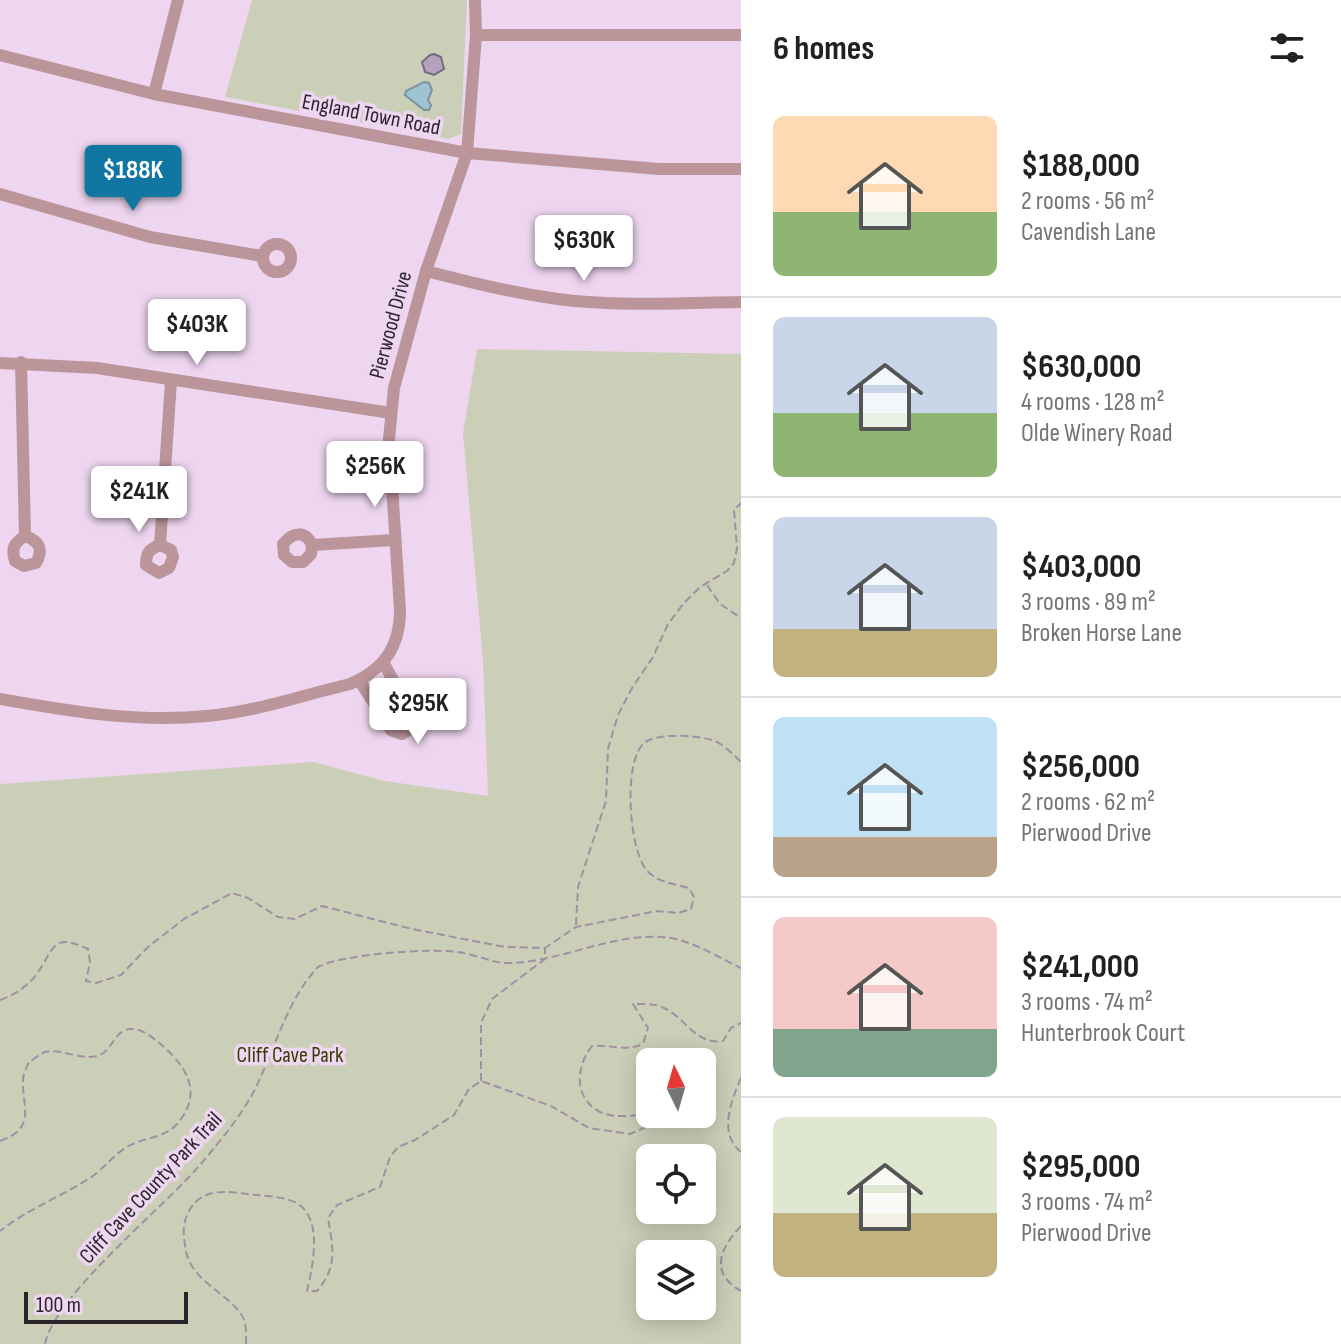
<!DOCTYPE html>
<html lang="en">
<head>
<meta charset="utf-8">
<style>
  body { margin:0; font-family:"Sofia Sans Condensed",sans-serif; background:#f2f2f2; color:#202124; height:100vh; display:flex; flex-direction:column; font-size:30px; white-space:nowrap }
  * { box-sizing:border-box; margin:0 }
  p { font-size:26px; color:#757577 }
  .icon { flex:none; width:44px; height:44px; fill:none; stroke:currentColor; stroke-width:2; stroke-linecap:round; stroke-linejoin:round }
  .map { position:relative; flex:1; overflow:hidden }
  .panel { display:flex; flex-direction:column; background:#fff; width:600px }
  .panel>* { flex:none }
  .needle { width:52px; rotate:355deg }
  .fabs { position:absolute; left:636px; top:1048px; display:grid; gap:16px }
  .fabs a { display:grid; place-items:center; width:80px; height:80px; border-radius:12px; background:#fff; box-shadow:0 4px 20px #0003; font-size:40px }
  .scale { position:absolute; left:24px; bottom:20px; width:164px; box-sizing:border-box; padding-left:8px; border:4px solid #2c242d; border-top:0; font-size:22px; line-height:28px; white-space:nowrap; color:#2c242d; -webkit-text-stroke:6px #eed6f0; paint-order:stroke }
  .price { position:absolute; translate:-50% -68px; padding:0 18px; border-radius:8px; background:#fff; color:#222; font-size:26px; line-height:52px; filter:drop-shadow(0 2px 4px #0008) }
  .price::after { content:''; position:absolute; left:50%; top:48px; width:24px; height:18px; margin-left:-12px; background:inherit; clip-path:polygon(0 0,100% 0,50% 100%) }
  .price.current { background:#1276a2; color:#fff }
  ul { padding:0; list-style:none }
  li { display:flex; align-items:center; gap:24px; height:200px; padding:0 32px }
  li+li { border-top:2px solid #e0e0e0 }
  li span { display:grid; place-items:center; flex:none; width:224px; height:160px; border-radius:12px; color:#555 }
  li>.icon { margin-inline-start:auto }
  span .icon { width:96px; height:96px; fill:#fffc; stroke-width:1 }
  li b { font-size:34px }
  h2 { display:flex; justify-content:space-between; align-items:center; height:96px; padding:0 32px; font-size:34px }
  main { display:flex; flex:1; min-height:0 }
  .map>svg:first-child { display:block }
  .green { fill:#cccfb8; fill-rule:evenodd }
  .water { fill:#9ec3d2; stroke:#7c93a0; stroke-width:2 }
  .building { fill:#b4a1bd; stroke:#796881; stroke-width:2 }
  .lines { fill:none; stroke-linecap:round; stroke-linejoin:round }
  .path { stroke:#a18fa3; stroke-width:2; stroke-dasharray:8 4; stroke-linecap:butt }
  .street { stroke:#bb959a; stroke-width:12 }
  .labels { text-anchor:middle; dominant-baseline:central; stroke-width:7; stroke-linejoin:round; paint-order:stroke }
  .street-label { font-size:22px; fill:#2c242d; stroke:#eed6f0 }
  .park-label { font-size:22px; fill:#383b01; stroke:#eed6f0 }
</style>
</head>
<body>
<main>
<div class="map">
<svg width="741" height="1344" viewBox="0 0 741 1344">
  <rect width="100%" height="100%" fill="#eed6f0"/>
  <!-- green -->
  <g class="green">
    <polygon points="252,0 467,0 461,134 448,139 225,97"/>
    <path d="M477,349L741,354V1344H0V784L313,762L385,781L488,796L483,661L463,433ZM650,1062H702V1114H650ZM650,1158H702V1210H650ZM650,1254H702V1306H650Z"/>
  </g>
  <!-- water -->
  <polygon class="water" points="424,82 429,83 432,90 428,100 431,105 429,110 424,110 405,95 406,91"/>
  <!-- building -->
  <polygon class="building" points="434,54 441,57 444,69 434,75 425,72 422,62 430,55"/>
  <g class="lines">
    <!-- path -->
    <g class="path">
      <polyline points="707,585 720,604 741,618"/>
      <polyline points="576,925 578,887 606,801 608,749 618,715 632,688 653,657 668,624 684,603 700,587 727,571 734,563 737,548 734,510 741,503"/>
      <path d="M0,1000C13,996 28,986 36,975C54,951 51,931 88,949L90,962L86,981L96,983L121,975L148,947L184,919L232,893L248,898L278,917L295,919L322,906L412,929L505,947L545,948L576,927L657,911L678,913L691,909L694,897L689,888C674,884 655,882 645,868C629,846 623,762 644,743C656,732 704,735 717,742C726,747 734,755 741,762"/>
      <path d="M741,1078C731,1101 718,1134 741,1152"/>
      <polyline points="481,1081 481,1023 492,999 545,959 545,949"/>
      <path d="M650,1114C635,1115 614,1119 600,1112C573,1098 576,1066 592,1046C611,1044 624,1052 643,1044L648,1028L633,1004C643,1004 655,1003 664,1008C686,1018 695,1045 723,1041L731,1028L741,1023"/>
      <path d="M0,1141C37,1128 22,1107 23,1080C23,1074 27,1067 29,1062C34,1059 40,1054 45,1052C63,1048 82,1062 100,1055C113,1049 115,1029 131,1029C140,1028 151,1036 158,1042C185,1064 205,1092 177,1124C164,1139 143,1137 127,1147C113,1155 104,1169 90,1178C60,1197 28,1209 0,1231"/>
      <path d="M741,1226C720,1248 709,1273 741,1291"/>
      <path d="M45,1344C54,1296 164,1207 200,1165C219,1142 240,1118 254,1091C275,1050 286,1001 318,967C343,954 429,948 457,952C476,954 493,964 511,963C562,961 610,934 662,937C691,939 715,956 741,968"/>
      <path d="M246,1344C246,1334 247,1322 241,1314C223,1289 188,1280 185,1245C183,1234 183,1224 187,1215C201,1183 232,1193 257,1195C275,1197 297,1197 307,1213C320,1233 312,1270 307,1291H317C338,1266 333,1249 328,1218L337,1205L380,1187L390,1157L398,1147L415,1140L454,1115L469,1089L481,1081L551,1106L589,1128L630,1134L653,1124L658,1114H654"/>
    </g>
    <!-- street -->
    <g class="street">
      <polyline points="476,35 741,35"/>
      <polyline points="0,55 154,94 467,153 659,169 741,169"/>
      <polyline points="154,94 178,0"/>
      <polyline points="0,194 150,237 262,256"/>
      <circle cx="277" cy="258" r="14"/>
      <path d="M426,271C469,282 513,293 558,299C618,307 680,303 741,302"/>
      <path d="M21,362L25,536C14,543 11,548 15,561L24,566L36,563C44,549 39,541 25,536"/>
      <polyline points="0,363 97,368 391,413"/>
      <path d="M160,545L171,550L173,557L169,568L159,573L146,565C146,553 149,549 160,545L171,381"/>
      <path d="M312,545L311,554L303,562H292L284,555L283,544C293,532 305,530 312,545L394,540"/>
      <polyline points="359,680 391,730 402,734 413,727 415,720 383,662"/>
      <path d="M0,699C67,711 138,723 207,716C255,712 303,695 350,684C385,669 400,646 400,610L389,439L394,388L426,271L467,153L476,35L475,0"/>
    </g>
  </g>
  <g class="labels">
    <!-- street labels -->
    <g class="street-label">
      <text transform="translate(371 115) rotate(11)">England Town Road</text>
      <text transform="translate(391 325) rotate(-75)">Pierwood Drive</text>
      <text transform="translate(151 1188) rotate(-47)">Cliff Cave County Park Trail</text>
    </g>
    <!-- park labels -->
    <g class="park-label">
      <text x="290" y="1055">Cliff Cave Park</text>
    </g>
  </g>
</svg>
<div class="fabs">
<a><svg class="needle" viewBox="-14 -14 28 28"><path d="M0-13l5 13h-10z" fill="#e53935"/><path d="M0 13l5-13h-10z" fill="#757577"/></svg></a>
<a><svg class="icon" aria-label="locate" viewBox="0 0 24 24"><circle cx="12" cy="12" r="6"/><path d="M12 2v4M12 18v4M2 12h4M18 12h4"/></svg></a>
<a><svg class="icon" aria-label="layers" viewBox="0 0 24 24"><path d="M12 4l9 5-9 5-9-5zM3 14l9 5 9-5"/></svg></a>
</div>
<div class="scale">100 m</div>
<b class="price current" style="left:133px;top:213px">$188K</b>
<b class="price" style="left:584px;top:283px">$630K</b>
<b class="price" style="left:197px;top:367px">$403K</b>
<b class="price" style="left:375px;top:509px">$256K</b>
<b class="price" style="left:139px;top:534px">$241K</b>
<b class="price" style="left:418px;top:746px">$295K</b>
</div>
<section class="panel">
<h2>6 homes<svg class="icon" aria-label="filters" viewBox="0 0 24 24"><path d="M4 7h16M4 17h16"/><circle cx="9" cy="7" r="2"/><circle cx="15" cy="17" r="2"/></svg></h2>
<ul>
<li><span style="background:linear-gradient(#ffd9b3 60%,#8fb573 0)"><svg class="icon" aria-label="home" viewBox="0 0 24 24"><path d="M3 11l9-7 9 7M6 9v11h12V9"/></svg></span><div><b>$188,000</b><p>2 rooms · 56 m²</p><p>Cavendish Lane</p></div></li>
<li><span style="background:linear-gradient(#c9d6e8 60%,#8fb573 0)"><svg class="icon" aria-label="home" viewBox="0 0 24 24"><path d="M3 11l9-7 9 7M6 9v11h12V9"/></svg></span><div><b>$630,000</b><p>4 rooms · 128 m²</p><p>Olde Winery Road</p></div></li>
<li><span style="background:linear-gradient(#c9d6e8 70%,#c2b280 0)"><svg class="icon" aria-label="home" viewBox="0 0 24 24"><path d="M3 11l9-7 9 7M6 9v11h12V9"/></svg></span><div><b>$403,000</b><p>3 rooms · 89 m²</p><p>Broken Horse Lane</p></div></li>
<li><span style="background:linear-gradient(#bfe0f5 75%,#b9a48a 0)"><svg class="icon" aria-label="home" viewBox="0 0 24 24"><path d="M3 11l9-7 9 7M6 9v11h12V9"/></svg></span><div><b>$256,000</b><p>2 rooms · 62 m²</p><p>Pierwood Drive</p></div></li>
<li><span style="background:linear-gradient(#f6c9c9 70%,#7fa58c 0)"><svg class="icon" aria-label="home" viewBox="0 0 24 24"><path d="M3 11l9-7 9 7M6 9v11h12V9"/></svg></span><div><b>$241,000</b><p>3 rooms · 74 m²</p><p>Hunterbrook Court</p></div></li>
<li><span style="background:linear-gradient(#dfe7d0 60%,#c2b280 0)"><svg class="icon" aria-label="home" viewBox="0 0 24 24"><path d="M3 11l9-7 9 7M6 9v11h12V9"/></svg></span><div><b>$295,000</b><p>3 rooms · 74 m²</p><p>Pierwood Drive</p></div></li>
</ul>
</section>
</main>
</body>
</html>
